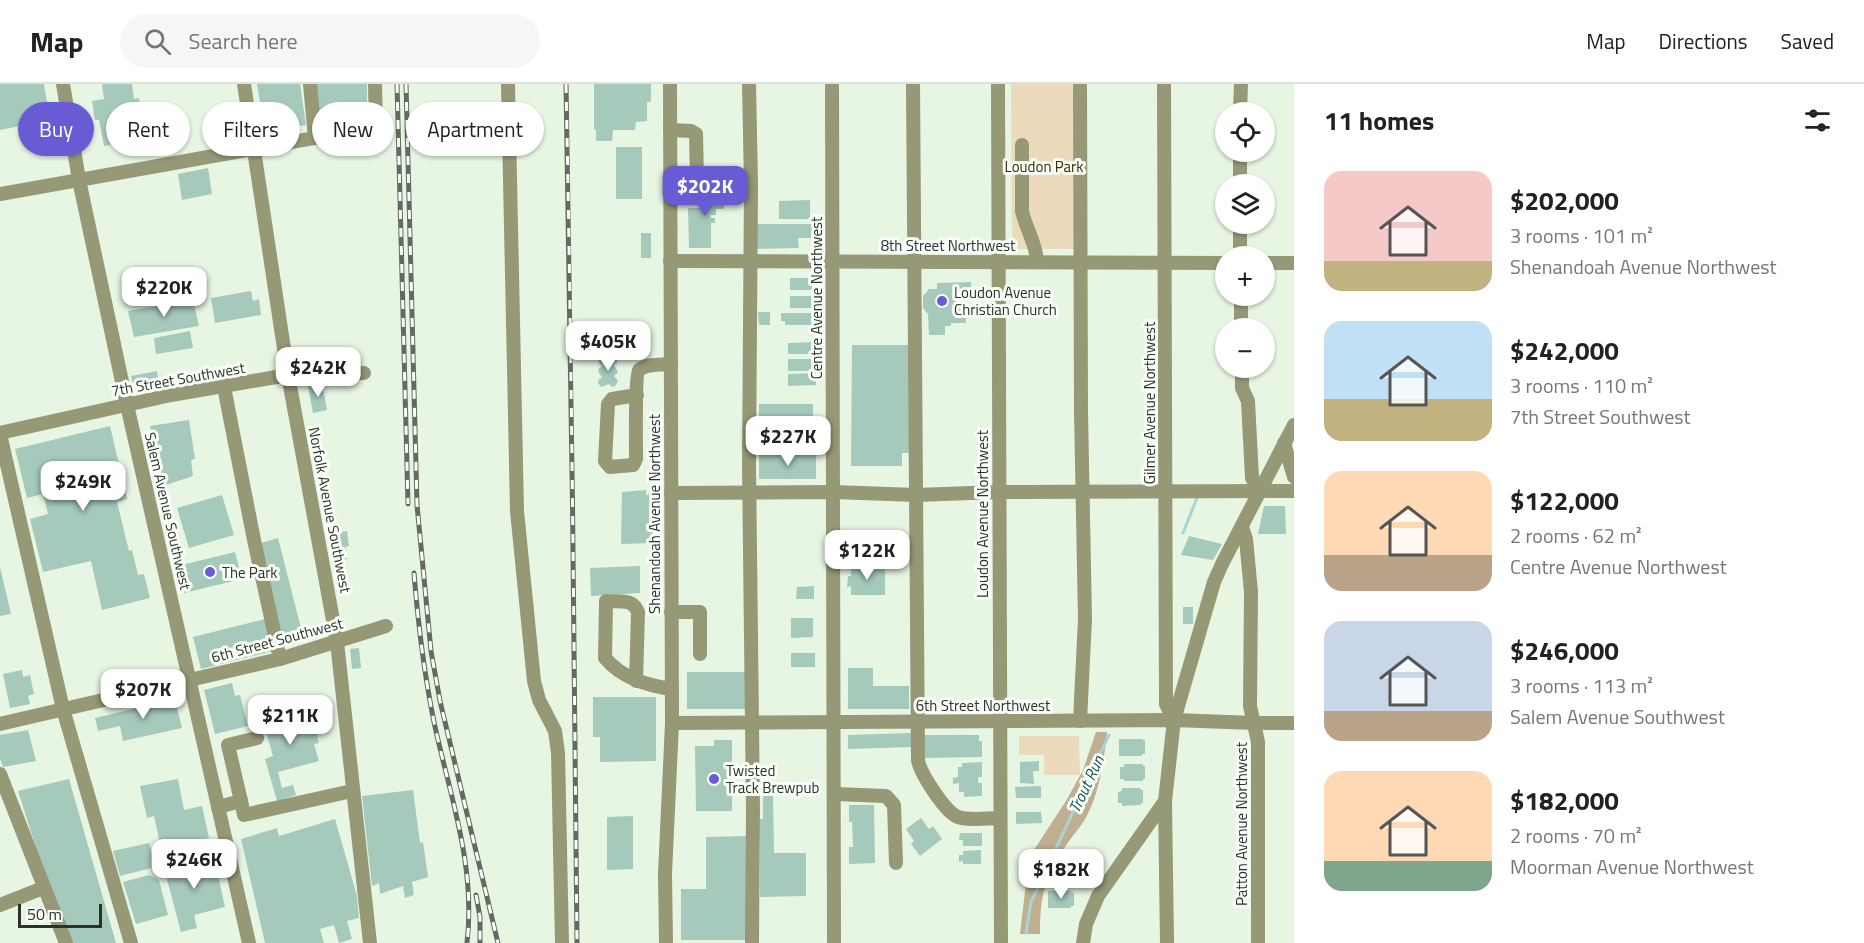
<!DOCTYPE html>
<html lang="en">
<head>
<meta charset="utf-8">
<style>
  body { margin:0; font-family:"Titillium Web",sans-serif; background:#f6f6f6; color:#222; height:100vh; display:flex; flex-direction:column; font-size:22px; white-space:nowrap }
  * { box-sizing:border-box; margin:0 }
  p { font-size:20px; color:#767676 }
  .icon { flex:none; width:33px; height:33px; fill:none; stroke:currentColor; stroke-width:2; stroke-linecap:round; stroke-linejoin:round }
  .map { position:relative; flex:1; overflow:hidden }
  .details { display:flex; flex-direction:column; background:#fff; width:570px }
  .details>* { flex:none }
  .hud { position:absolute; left:18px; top:18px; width:570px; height:54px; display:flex; gap:12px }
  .tools { position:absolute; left:1215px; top:18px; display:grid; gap:12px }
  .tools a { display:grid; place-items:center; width:60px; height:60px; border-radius:50%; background:#fff; box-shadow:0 2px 4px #0004; font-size:30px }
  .scale { position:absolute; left:18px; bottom:15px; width:84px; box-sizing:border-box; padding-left:6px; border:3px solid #2c312a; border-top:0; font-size:16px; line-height:21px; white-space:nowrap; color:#2c312a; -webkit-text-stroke:4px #f9fff8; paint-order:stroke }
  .price { position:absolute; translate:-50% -51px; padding:0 14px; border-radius:12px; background:#fff; color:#222; font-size:20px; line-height:39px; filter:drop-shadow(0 2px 3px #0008) }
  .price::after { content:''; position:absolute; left:50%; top:36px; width:18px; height:14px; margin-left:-9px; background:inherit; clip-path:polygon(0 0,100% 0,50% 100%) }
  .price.current { background:#695bd4; color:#fff }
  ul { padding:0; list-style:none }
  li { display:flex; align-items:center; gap:18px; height:150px; padding:0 30px }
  li span { display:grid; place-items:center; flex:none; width:168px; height:120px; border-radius:18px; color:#555 }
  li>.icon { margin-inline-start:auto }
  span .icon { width:72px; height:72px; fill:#fffc; stroke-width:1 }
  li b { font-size:26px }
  h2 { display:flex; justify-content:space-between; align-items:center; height:72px; padding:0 30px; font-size:26px }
  .pill { padding:0 21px; border-radius:27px; background:#fff; box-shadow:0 2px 4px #0004; font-size:21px; line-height:54px }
  .pill.current { background:#695bd4; color:#fff }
  header { display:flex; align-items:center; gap:36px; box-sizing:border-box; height:84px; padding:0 30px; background:#fff; border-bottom:2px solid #e0e0e0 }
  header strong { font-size:28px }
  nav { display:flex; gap:33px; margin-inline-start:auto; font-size:21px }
  .search { width:420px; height:54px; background:#f6f6f6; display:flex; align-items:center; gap:15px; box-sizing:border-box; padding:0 21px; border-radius:33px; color:#767676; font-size:22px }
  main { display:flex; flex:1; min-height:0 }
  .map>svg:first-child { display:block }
  .green { fill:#ecdabc }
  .forest { fill:#c0ae91 }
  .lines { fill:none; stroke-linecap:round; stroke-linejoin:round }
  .stream { stroke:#a9d4d5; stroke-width:3 }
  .building { fill:#a5cabb }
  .minor { stroke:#969876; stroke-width:14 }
  .rail-casing { stroke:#636b61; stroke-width:5 }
  .rail { stroke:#f9fff8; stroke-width:3; stroke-dasharray:9; stroke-linecap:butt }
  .poi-dot { fill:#695bd4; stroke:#f9fff8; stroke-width:2 }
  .labels { text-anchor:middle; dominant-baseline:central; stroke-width:6; stroke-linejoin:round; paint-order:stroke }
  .park-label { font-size:15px; fill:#3d2a02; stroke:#f9fff8 }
  .street-label { font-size:15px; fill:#2c312a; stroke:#f9fff8 }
  .poi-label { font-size:15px; fill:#2c312a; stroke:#f9fff8; text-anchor:start }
  .water-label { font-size:16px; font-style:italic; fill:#155254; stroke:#f9fff8 }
</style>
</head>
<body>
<header>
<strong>Map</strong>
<div class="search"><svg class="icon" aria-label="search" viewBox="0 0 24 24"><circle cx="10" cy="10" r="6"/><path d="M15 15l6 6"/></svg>Search here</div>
<nav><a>Map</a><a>Directions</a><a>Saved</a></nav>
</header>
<main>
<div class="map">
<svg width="1294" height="859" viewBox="0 0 1294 859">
  <rect width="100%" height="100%" fill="#e7f5e3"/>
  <!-- green -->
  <g class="green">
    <polygon points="1011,0 1076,0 1076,165 1012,165"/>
    <polygon points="1019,652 1079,652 1080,691 1044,691 1044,671 1019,671"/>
  </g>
  <!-- forest -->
  <path class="forest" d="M1096,648H1107C1104,677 1099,712 1084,737C1079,745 1072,752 1067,760C1045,794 1040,809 1040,850H1020L1027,791L1034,766L1066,717L1083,686Z"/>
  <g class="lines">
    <!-- stream -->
    <g class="stream">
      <polyline points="1183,449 1197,414"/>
      <polyline points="1026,849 1031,818 1109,651"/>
    </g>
  </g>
  <!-- building -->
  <g class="building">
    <polygon points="0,0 44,0 50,36 0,46"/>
    <polygon points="102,0 132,0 134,15 139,14 142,30 131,32 135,56 104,62 99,36 95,36 92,17 104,15"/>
    <polygon points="257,0 300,0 306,41 265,48"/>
    <polygon points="315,0 367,0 367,27 318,27"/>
    <polygon points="594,0 651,0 651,18 647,18 647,37 636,38 635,46 613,46 612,57 596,57 596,46 594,45"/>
    <polygon points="155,35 157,48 149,50 147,36"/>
    <rect x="616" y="63" width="26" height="52"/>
    <polygon points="208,84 212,110 182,116 178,90"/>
    <polygon points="724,101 724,125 716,125 716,131 710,131 711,134 715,134 715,139 711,139 711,164 689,164 688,124 703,124 703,102"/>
    <polygon points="810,116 810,135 779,135 779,117"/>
    <polygon points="755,140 816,140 817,154 798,154 799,164 755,165"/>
    <rect x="641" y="149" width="10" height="25"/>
    <rect x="790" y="194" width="22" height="12"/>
    <polygon points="971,198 971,206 966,206 966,239 951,239 951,242 945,242 945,251 929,251 928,230 923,224 923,212 929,205 937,205 937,199"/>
    <polygon points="251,207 253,217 259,215 261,231 215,239 211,214"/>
    <rect x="790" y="212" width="22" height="12"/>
    <polygon points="193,216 199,242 134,253 128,227"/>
    <polygon points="758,228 770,228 770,241 759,241"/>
    <polygon points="781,229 813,229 813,241 785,241 785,237 781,237"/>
    <polygon points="190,247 193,264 156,270 154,254"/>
    <polygon points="816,258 816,270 788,270 788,259"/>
    <polygon points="852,261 911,261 910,369 902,369 902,382 851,382"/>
    <polygon points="601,272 607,276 612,272 617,274 617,279 614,281 618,288 614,292 618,297 615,302 612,303 609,300 601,303 598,299 599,295 602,294 598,287 599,284 602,283 598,277"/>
    <rect x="788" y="275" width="28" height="12"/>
    <polygon points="157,287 159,301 134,305 131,292"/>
    <polygon points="816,289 816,301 788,302 788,290"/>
    <polygon points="322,299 327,326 313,329 308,302"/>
    <rect x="759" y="320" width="54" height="24"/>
    <polygon points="189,336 195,375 191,376 193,392 163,402 160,381 157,381 150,342"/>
    <polygon points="110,342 127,415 117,418 129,467 132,466 138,491 144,490 150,514 102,526 91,477 43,488 30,435 48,430 43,410 27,414 15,365"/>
    <polygon points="816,370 816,395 759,395 759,371"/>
    <polygon points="646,406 646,411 653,410 653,459 621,460 622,408"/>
    <polygon points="222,411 234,451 189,464 177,424"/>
    <polygon points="1264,422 1285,422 1286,450 1258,450"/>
    <polygon points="347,447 349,462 345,463 347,475 338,477 334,449"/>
    <polygon points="1189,452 1222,460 1213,476 1181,471"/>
    <polygon points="278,454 304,556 282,563 266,487 268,486 261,459"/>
    <polygon points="235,468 242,495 184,509 178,482"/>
    <polygon points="640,482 640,509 591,512 590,484"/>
    <polygon points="0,483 11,530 0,532"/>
    <polygon points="851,484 885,484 885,511 851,511 851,502 847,503 848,492 851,492"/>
    <polygon points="814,502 814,515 796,515 797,503"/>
    <rect x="1183" y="523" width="10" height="17"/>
    <polygon points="791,534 813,534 813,553 791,554"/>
    <polygon points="265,535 273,567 201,585 193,553"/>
    <polygon points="359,564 361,584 352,585 350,565"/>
    <rect x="791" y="569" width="24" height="14"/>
    <polygon points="848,584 873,584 873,602 909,602 909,625 848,625"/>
    <polygon points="22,586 23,593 30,591 34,610 28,612 30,620 10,624 3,590"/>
    <polygon points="687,588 747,588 748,625 687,625"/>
    <polygon points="232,599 235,612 240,611 248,642 215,650 204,606"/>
    <polygon points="593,613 656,613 656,677 600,678 600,653 593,653"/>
    <polygon points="175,615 182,644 123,657 120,642 98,647 95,634"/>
    <polygon points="310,623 319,659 314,660 319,677 278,688 282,704 293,701 296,711 277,717 265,675 273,672 263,637"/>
    <polygon points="28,646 36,677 3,683 0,675 0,651"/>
    <polygon points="912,649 912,663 848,665 848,651"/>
    <polygon points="921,651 979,651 979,657 982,657 982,673 920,674"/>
    <polygon points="1119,655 1142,655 1145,657 1145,670 1142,670 1142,672 1119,672"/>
    <polygon points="714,656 732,656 732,727 696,727 695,662 714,662"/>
    <polygon points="1039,677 1039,687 1033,687 1034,700 1020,699 1020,678"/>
    <polygon points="982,678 982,693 978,693 978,699 982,699 982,712 964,713 964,708 959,708 959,699 953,700 953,694 958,693 958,683 962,683 962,679"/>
    <polygon points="1124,680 1143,680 1143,682 1145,682 1145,695 1143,695 1143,697 1124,697 1124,695 1120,695 1120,683 1124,683"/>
    <polygon points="69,695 116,859 69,859 58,833 18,707"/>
    <polygon points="178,695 184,726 202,722 209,754 161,764 154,732 147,734 140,702"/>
    <polygon points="1041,702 1041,714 1016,714 1015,703"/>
    <polygon points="1122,704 1140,704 1141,706 1143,706 1143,719 1141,719 1141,721 1122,722 1122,719 1118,719 1118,708 1122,707"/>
    <polygon points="413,706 420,759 423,758 428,793 412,798 414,811 405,814 403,802 380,810 379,799 372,802 362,712"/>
    <polygon points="763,712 773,712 774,769 806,769 806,812 760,813 760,735 763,735"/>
    <polygon points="849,721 874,721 875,779 849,780 849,763 853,763 852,738 849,738"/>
    <polygon points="1016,728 1041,728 1042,739 1016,740"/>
    <polygon points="633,732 633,785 607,786 607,733"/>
    <polygon points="921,734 929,745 933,742 942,755 920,772 911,760 914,757 906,745"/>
    <polygon points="335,735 357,812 359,834 347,837 352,855 339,859 334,841 320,845 324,859 265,859 241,755 277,744 279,752"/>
    <polygon points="960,749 982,749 982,762 963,762 963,756 959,756"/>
    <polygon points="748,752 749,856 681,856 681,805 706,805 706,753"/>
    <polygon points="149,759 155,783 120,792 113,767"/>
    <polygon points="981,766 981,780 963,780 963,777 959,778 959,771 963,771 963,767"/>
    <polygon points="214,773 225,823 194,831 197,844 181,848 164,784"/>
    <polygon points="149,791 159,796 168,831 136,840 123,798"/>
    <polygon points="1048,807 1071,807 1071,809 1074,809 1074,822 1071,822 1071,824 1048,824"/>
  </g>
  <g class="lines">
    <!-- minor -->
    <g class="minor">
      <polyline points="63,0 79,96 127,321 249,859"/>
      <polyline points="244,0 288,291 337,558 370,859"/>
      <polyline points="310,0 315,54"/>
      <polyline points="508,0 517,427 534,597 539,616 555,647 558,669 562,859"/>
      <polyline points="749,0 751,100 749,381 753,726 752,859"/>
      <polyline points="832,0 834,859"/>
      <path d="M913,0L918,676C920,689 945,728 958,733C970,737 987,734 1000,734"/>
      <polyline points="998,0 1001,859"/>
      <polyline points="1080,0 1081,327 1085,535 1080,637"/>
      <polyline points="1164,0 1166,620 1174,636"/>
      <polyline points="1240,28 1241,0"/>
      <polyline points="670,46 691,47 696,50 697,94 690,103 670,106"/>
      <path d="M1022,61V127C1026,145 1036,159 1037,177"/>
      <polyline points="1240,100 1240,68"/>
      <polyline points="0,110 376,43 375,0"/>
      <polyline points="1240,140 1240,172"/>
      <polyline points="670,177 1226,179"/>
      <polyline points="1264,179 1294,179"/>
      <polyline points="1241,212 1241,244"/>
      <polyline points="1242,284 1242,304 1248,317 1252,394 1260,407"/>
      <polyline points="224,303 254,456 280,575"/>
      <path d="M637,311L612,315L608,320L605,377L610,383L633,381L636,375C636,362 635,291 639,286C646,279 662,281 671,280"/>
      <polyline points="0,349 171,311 288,291 364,289"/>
      <polyline points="0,350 63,625 131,859"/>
      <polyline points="1284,359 1294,393"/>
      <polyline points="671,409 833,408 916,411 999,408 1294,407"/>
      <polyline points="1242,443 1246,455 1251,508 1250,622 1258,658 1258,859"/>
      <polyline points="671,528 700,528 700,570"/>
      <path d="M636,597L638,528C632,514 620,518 606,517L605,574C622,594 646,601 671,605"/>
      <polyline points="672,639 1174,636 1254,639 1294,639"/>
      <polyline points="0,640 280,575 386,542"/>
      <polyline points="0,690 66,859"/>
      <polyline points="835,710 886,712 894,721 896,779"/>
      <polyline points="241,717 244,731 352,707"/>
      <polyline points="218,723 241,717 228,661 257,654"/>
      <polyline points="0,821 43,804"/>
      <polyline points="666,859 665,790 672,639 670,0"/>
      <polyline points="1083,859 1086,840 1098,812 1165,717"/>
      <polyline points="1167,859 1165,717 1174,636 1214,498 1222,480 1294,341"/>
    </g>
    <!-- rail casing -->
    <g class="rail-casing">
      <g id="rail">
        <polyline points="397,0 408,420"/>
        <polyline points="406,0 417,421 431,567 440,617 498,859"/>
        <path d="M566,0C572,286 574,573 577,859"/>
        <path d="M414,489C418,539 424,589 434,638C450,713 476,781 467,859"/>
        <polyline points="476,811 480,833 480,859"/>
      </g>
    </g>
    <!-- rail -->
    <use href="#rail" class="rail"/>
  </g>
  <!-- markers -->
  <g class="poi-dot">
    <circle cx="942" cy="217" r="6"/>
    <circle cx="210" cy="488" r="6"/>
    <circle cx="714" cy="695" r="6"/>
  </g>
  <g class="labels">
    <!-- park labels -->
    <g class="park-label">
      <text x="1044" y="82">Loudon Park</text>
    </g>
    <!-- street labels -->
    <g class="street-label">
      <text x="948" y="161">8th Street Northwest</text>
      <text transform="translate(816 214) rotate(-90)">Centre Avenue Northwest</text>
      <text transform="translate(178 295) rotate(-10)">7th Street Southwest</text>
      <text transform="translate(1149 319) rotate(-90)">Gilmer Avenue Northwest</text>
      <text transform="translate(330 426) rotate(79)">Norfolk Avenue Southwest</text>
      <text transform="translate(168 427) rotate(77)">Salem Avenue Southwest</text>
      <text transform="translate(654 430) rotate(-90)">Shenandoah Avenue Northwest</text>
      <text transform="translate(982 430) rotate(-90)">Loudon Avenue Northwest</text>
      <text transform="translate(277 556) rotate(-15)">6th Street Southwest</text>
      <text x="983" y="621">6th Street Northwest</text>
      <text transform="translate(1241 740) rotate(-90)">Patton Avenue Northwest</text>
    </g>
    <!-- poi labels -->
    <g class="poi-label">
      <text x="954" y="208">Loudon Avenue<tspan x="954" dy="17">Christian Church</tspan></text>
      <text x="222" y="488">The Park</text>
      <text x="726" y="686">Twisted<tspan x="726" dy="17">Track Brewpub</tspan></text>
    </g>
    <!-- water labels -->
    <g class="water-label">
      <text transform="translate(1086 700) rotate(-65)">Trout Run</text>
    </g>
  </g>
</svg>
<div class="tools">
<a><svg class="icon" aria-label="locate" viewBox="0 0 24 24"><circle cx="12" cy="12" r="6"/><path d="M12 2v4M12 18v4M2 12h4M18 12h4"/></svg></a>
<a><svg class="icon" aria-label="layers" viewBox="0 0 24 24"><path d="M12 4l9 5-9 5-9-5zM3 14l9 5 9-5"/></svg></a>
<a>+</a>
<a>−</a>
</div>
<div class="scale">50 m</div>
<b class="price current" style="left:705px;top:133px">$202K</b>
<b class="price" style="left:164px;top:234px">$220K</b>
<b class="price" style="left:608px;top:288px">$405K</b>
<b class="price" style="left:318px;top:314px">$242K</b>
<b class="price" style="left:788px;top:383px">$227K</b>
<b class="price" style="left:83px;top:428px">$249K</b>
<b class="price" style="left:867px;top:497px">$122K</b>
<b class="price" style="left:143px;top:636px">$207K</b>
<b class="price" style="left:290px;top:662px">$211K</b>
<b class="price" style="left:194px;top:806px">$246K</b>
<b class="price" style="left:1061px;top:816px">$182K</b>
<div class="hud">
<a class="pill current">Buy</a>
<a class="pill">Rent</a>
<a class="pill">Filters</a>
<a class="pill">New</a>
<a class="pill">Apartment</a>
</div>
</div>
<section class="details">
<h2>11 homes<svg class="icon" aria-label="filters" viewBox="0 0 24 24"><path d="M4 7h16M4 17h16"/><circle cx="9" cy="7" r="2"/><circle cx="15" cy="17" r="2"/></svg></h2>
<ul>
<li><span style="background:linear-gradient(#f6c9c9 75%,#c2b280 0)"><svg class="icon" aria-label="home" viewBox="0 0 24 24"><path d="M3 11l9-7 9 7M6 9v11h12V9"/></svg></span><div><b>$202,000</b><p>3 rooms · 101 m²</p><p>Shenandoah Avenue Northwest</p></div></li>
<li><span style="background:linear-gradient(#bfe0f5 65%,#c2b280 0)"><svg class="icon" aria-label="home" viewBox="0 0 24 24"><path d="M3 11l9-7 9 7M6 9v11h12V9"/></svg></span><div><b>$242,000</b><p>3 rooms · 110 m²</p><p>7th Street Southwest</p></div></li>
<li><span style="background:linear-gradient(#ffd9b3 70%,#b9a48a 0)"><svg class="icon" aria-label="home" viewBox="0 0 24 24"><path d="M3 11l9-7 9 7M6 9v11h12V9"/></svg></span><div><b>$122,000</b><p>2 rooms · 62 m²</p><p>Centre Avenue Northwest</p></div></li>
<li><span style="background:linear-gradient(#c9d6e8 75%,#b9a48a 0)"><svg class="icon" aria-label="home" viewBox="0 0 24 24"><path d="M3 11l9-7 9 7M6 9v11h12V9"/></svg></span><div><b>$246,000</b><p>3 rooms · 113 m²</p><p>Salem Avenue Southwest</p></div></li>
<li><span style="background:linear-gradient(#ffd9b3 75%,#7fa58c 0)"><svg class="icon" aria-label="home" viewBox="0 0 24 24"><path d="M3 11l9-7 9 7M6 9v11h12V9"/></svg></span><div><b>$182,000</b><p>2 rooms · 70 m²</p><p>Moorman Avenue Northwest</p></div></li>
</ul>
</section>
</main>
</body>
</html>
